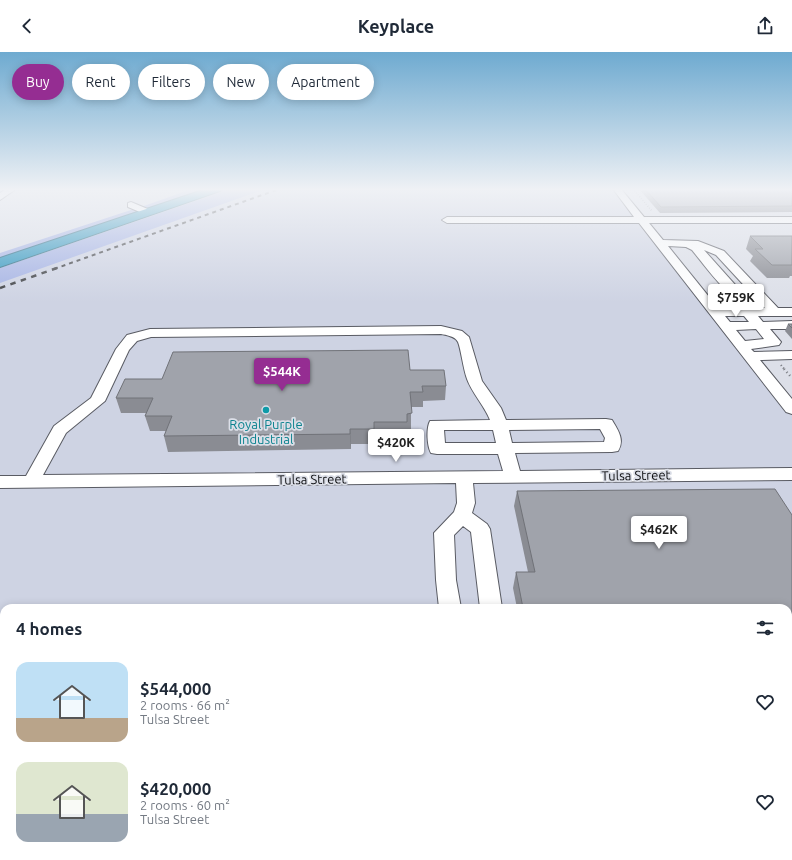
<!DOCTYPE html>
<html lang="en">
<head>
<meta charset="utf-8">
<style>
  body { margin:0; font-family:Ubuntu,sans-serif; background:#f2f2f3; color:#1f2937; height:100vh; display:flex; flex-direction:column; font-size:15px; white-space:nowrap }
  * { box-sizing:border-box; margin:0 }
  p { font-size:13px; color:#747a83 }
  .icon { flex:none; width:22px; height:22px; fill:none; stroke:currentColor; stroke-width:2; stroke-linecap:round; stroke-linejoin:round }
  .map { position:relative; flex:1; overflow:hidden }
  .drawer { position:absolute; left:0px; top:552px; width:792px; height:256px; display:flex; flex-direction:column; background:#fff; border-radius:12px 12px 0 0; box-shadow:0 2px 10px #0003 }
  .drawer>* { flex:none }
  .guide { position:absolute; left:12px; top:12px; width:400px; height:36px; display:flex; gap:8px }
  .price { position:absolute; translate:-50% -34px; padding:0 9px; border-radius:4px; background:#fff; color:#222; font-size:13px; line-height:26px; filter:drop-shadow(0 1px 2px #0008) }
  .price::after { content:''; position:absolute; left:50%; top:24px; width:12px; height:9px; margin-left:-6px; background:inherit; clip-path:polygon(0 0,100% 0,50% 100%) }
  .price.on { background:#952d92; color:#fff }
  ul { padding:0; list-style:none }
  li { display:flex; align-items:center; gap:12px; height:100px; padding:0 16px }
  li span { display:grid; place-items:center; flex:none; width:112px; height:80px; border-radius:12px; color:#555 }
  li>.icon { margin-inline-start:auto }
  span .icon { width:48px; height:48px; fill:#fffc; stroke-width:1 }
  li b { font-size:17px }
  h2 { display:flex; justify-content:space-between; align-items:center; height:48px; padding:0 16px; font-size:17px }
  .pill { padding:0 14px; border-radius:18px; background:#fff; box-shadow:0 2px 10px #0003; font-size:14px; line-height:36px }
  .pill.on { background:#952d92; color:#fff }
  header { display:flex; justify-content:space-between; align-items:center; height:52px; padding:0 16px; background:#fff; font-size:18px; font-weight:700 }
  .map>svg:first-child { display:block }
  .built { fill:#ced3e3; fill-rule:evenodd }
  .green { fill:#a4b2e4 }
  .lines { fill:none; stroke-linecap:round; stroke-linejoin:round }
  .minor-casing { stroke:#595b63; stroke-width:2 }
  .highway-casing { stroke:#226681; stroke-width:2 }
  .path-far2 { stroke:#77797f; stroke-width:1.5; stroke-dasharray:0.5 2; stroke-linecap:butt }
  .path-far1 { stroke:#77797f; stroke-width:2; stroke-dasharray:1 2.5; stroke-linecap:butt }
  .path { stroke:#77797f; stroke-width:2.5; stroke-dasharray:1 3; stroke-linecap:butt }
  .minor { fill:#fff; fill-rule:evenodd }
  .highway { fill:#2d95be; fill-rule:evenodd }
  .rail-far1 { stroke:#3c3e42; stroke-width:2; stroke-dasharray:4 4; stroke-linecap:butt }
  .rail { stroke:#3c3e42; stroke-width:2.5; stroke-dasharray:5.5 5.5; stroke-linecap:butt }
  .wall { fill:#8a8c93 }
  .shaded-wall { fill:#707278 }
  .building { fill:#a0a3ab; stroke:#707278 }
  .culture-dot { fill:#0f9aa8; stroke:#dcdfe8; stroke-width:1.5 }
  .labels { text-anchor:middle; dominant-baseline:central; stroke-width:3.5; stroke-linejoin:round; paint-order:stroke }
  .culture-label { font-size:13px; fill:#0d838f; stroke:#dcdfe8 }
  .street-label { font-size:13px; fill:#0d0e11; stroke:#dcdfe8 }
</style>
</head>
<body>
<header><svg class="icon" aria-label="back" viewBox="0 0 24 24"><path d="M15 5l-7 7 7 7"/></svg>Keyplace<svg class="icon" aria-label="share" viewBox="0 0 24 24"><path d="M12 15V3M7 8l5-5 5 5M5 13v7h14v-7"/></svg></header>
<div class="map">
<svg width="792" height="808" viewBox="0 0 792 808">
  <rect width="100%" height="100%" fill="#dcdfe8"/>
  <!-- built -->
  <path class="built" d="M260,137H618L792,359V808H0V225ZM4,556H788V804H4Z"/>
  <!-- green -->
  <g class="green">
    <polygon points="192,137 210,137 153,156 149,157 141,155"/>
    <polygon points="230,137 265,137 0,231 0,216"/>
    <polygon points="134,157 138,159 137,160 0,208 0,201"/>
  </g>
  <g class="lines">
    <!-- minor casing -->
    <g class="minor-casing">
      <g id="minor">
        <polygon points="6,137 16,137 0,148 0,141"/>
        <path d="M613,137H621L644,165H792V171H649L663,188L698,189L724,199L778,256H792V264H758L763,270L792,269V277H770L781,290L779,293L751,297L754,300L792,299V307L760,308L792,347V362L786,360L639,171H447L442,168L447,165H634ZM668,194L686,195L692,198C701,209 721,236 731,242C742,248 756,247 765,256H718ZM704,198L716,203L752,242L738,236ZM725,264H744L749,270H730ZM756,277L764,287L745,289L736,278Z"/>
        <polygon points="131,150 150,158 152,160 147,163 128,155 128,151"/>
        <path d="M441,274L462,279L469,285L482,329L501,356L506,368L606,367L612,368C618,378 625,388 618,399L612,400L515,401L520,419L792,416V428L473,431L475,451L472,461L487,472L490,477L502,556H480L471,480L463,474L454,483L456,528L461,556H439L436,528L434,481L454,460L457,451L456,431L0,436V424H26L54,374L91,346L116,297L127,283L150,277ZM441,282C446,283 455,284 458,290C461,297 463,316 467,327C472,341 484,353 490,368L430,369C426,376 427,394 431,401L437,402H498L503,419L43,423L66,381L105,349L129,298L137,289L151,285ZM600,377L605,386L604,390L512,391L509,378ZM444,378H493L496,391H445Z"/>
        <rect x="788" y="673" width="4" height="24"/>
        <polygon points="634,804 662,804 664,808 634,808"/>
      </g>
    </g>
    <!-- highway casing -->
    <g class="highway-casing">
      <polygon id="highway" points="206,137 222,137 220,139 0,215 0,206"/>
    </g>
    <!-- path-far2 -->
    <polyline class="path-far2" points="633,137 652,159"/>
    <!-- path-far1 -->
    <polyline class="path-far1" points="781,313 785,318"/>
    <!-- path -->
    <polyline class="path" points="784,317 792,326"/>
    <!-- minor -->
    <use href="#minor" class="minor"/>
    <!-- highway -->
    <use href="#highway" class="highway"/>
    <!-- rail-far1 -->
    <polyline class="rail-far1" points="54,217 279,137"/>
    <!-- rail -->
    <polyline class="rail" points="0,236 57,216"/>
  </g>
  <!-- wall -->
  <g class="wall">
    <polygon points="639,137 792,137 792,160 660,161"/>
    <polygon points="750,184 792,184 792,224 790,224 789,226 767,226 750,209 753,204 746,197"/>
    <polygon points="788,272 792,272 792,287 785,279"/>
    <polygon points="410,318 446,334 445,348 423,349 423,355 411,355 411,377 407,377 407,385 374,386 374,392 351,392 351,397 168,400 164,384 166,379 150,379 145,364 146,361 121,361 116,346 162,327"/>
    <polygon points="517,439 792,463 792,638 788,638 788,556 517,556 513,536 516,520 528,520 514,454"/>
    <polygon points="696,804 788,804 792,808 697,808"/>
  </g>
  <!-- shaded-wall -->
  <g class="shaded-wall">
    <polygon points="350,377 351,392 351,397 350,382"/>
    <polygon points="1,606 4,610 4,638 0,646 0,608"/>
  </g>
  <!-- building -->
  <g class="building">
    <polygon points="645,137 792,137 792,154 661,155"/>
    <polygon points="750,184 792,184 792,213 772,213 755,197 763,197"/>
    <polygon points="788,272 792,272 792,276"/>
    <polygon points="408,298 410,318 444,318 446,334 422,334 423,340 410,340 412,361 407,362 407,370 374,370 374,377 350,377 350,382 164,384 172,364 145,364 153,346 116,346 125,327 162,327 173,300"/>
    <polygon points="775,437 792,463 792,623 788,623 788,556 523,556 516,520 535,520 517,439"/>
    <polygon points="788,692 792,692 792,808 712,808 710,804 788,804"/>
  </g>
  <!-- sky -->
  <linearGradient id="sky" x2="0" y2="1"><stop stop-color="#6eaad0"/><stop offset="0.55" stop-color="#eff1f5"/><stop offset="1" stop-color="#eff1f5" stop-opacity="0"/></linearGradient>
  <rect width="792" height="250" fill="url(#sky)"/>
  <!-- markers -->
  <circle class="culture-dot" cx="266" cy="358" r="4"/>
  <g class="labels">
    <!-- culture labels -->
    <g class="culture-label">
      <text x="266" y="372">Royal Purple<tspan x="266" dy="15">Industrial</tspan></text>
    </g>
    <!-- street labels -->
    <g class="street-label">
      <text transform="translate(636 423) rotate(-1)">Tulsa Street</text>
      <text transform="translate(312 427) rotate(-1)">Tulsa Street</text>
    </g>
  </g>
</svg>
<b class="price" style="left:736px;top:266px">$759K</b>
<b class="price on" style="left:282px;top:340px">$544K</b>
<b class="price" style="left:396px;top:411px">$420K</b>
<b class="price" style="left:659px;top:498px">$462K</b>
<div class="guide">
<a class="pill on">Buy</a>
<a class="pill">Rent</a>
<a class="pill">Filters</a>
<a class="pill">New</a>
<a class="pill">Apartment</a>
</div>
<section class="drawer">
<h2>4 homes<svg class="icon" aria-label="filters" viewBox="0 0 24 24"><path d="M4 7h16M4 17h16"/><circle cx="9" cy="7" r="2"/><circle cx="15" cy="17" r="2"/></svg></h2>
<ul>
<li><span style="background:linear-gradient(#bfe0f5 70%,#b9a48a 0)"><svg class="icon" aria-label="home" viewBox="0 0 24 24"><path d="M3 11l9-7 9 7M6 9v11h12V9"/></svg></span><div><b>$544,000</b><p>2 rooms · 66 m²</p><p>Tulsa Street</p></div><svg class="icon" aria-label="heart" viewBox="0 0 24 24"><path d="M12 20l-8-8c-3-5 5-10 8-4 3-6 11-1 8 4z"/></svg></li>
<li><span style="background:linear-gradient(#dfe7d0 65%,#9aa5b1 0)"><svg class="icon" aria-label="home" viewBox="0 0 24 24"><path d="M3 11l9-7 9 7M6 9v11h12V9"/></svg></span><div><b>$420,000</b><p>2 rooms · 60 m²</p><p>Tulsa Street</p></div><svg class="icon" aria-label="heart" viewBox="0 0 24 24"><path d="M12 20l-8-8c-3-5 5-10 8-4 3-6 11-1 8 4z"/></svg></li>
</ul>
</section>
</div>
</body>
</html>
